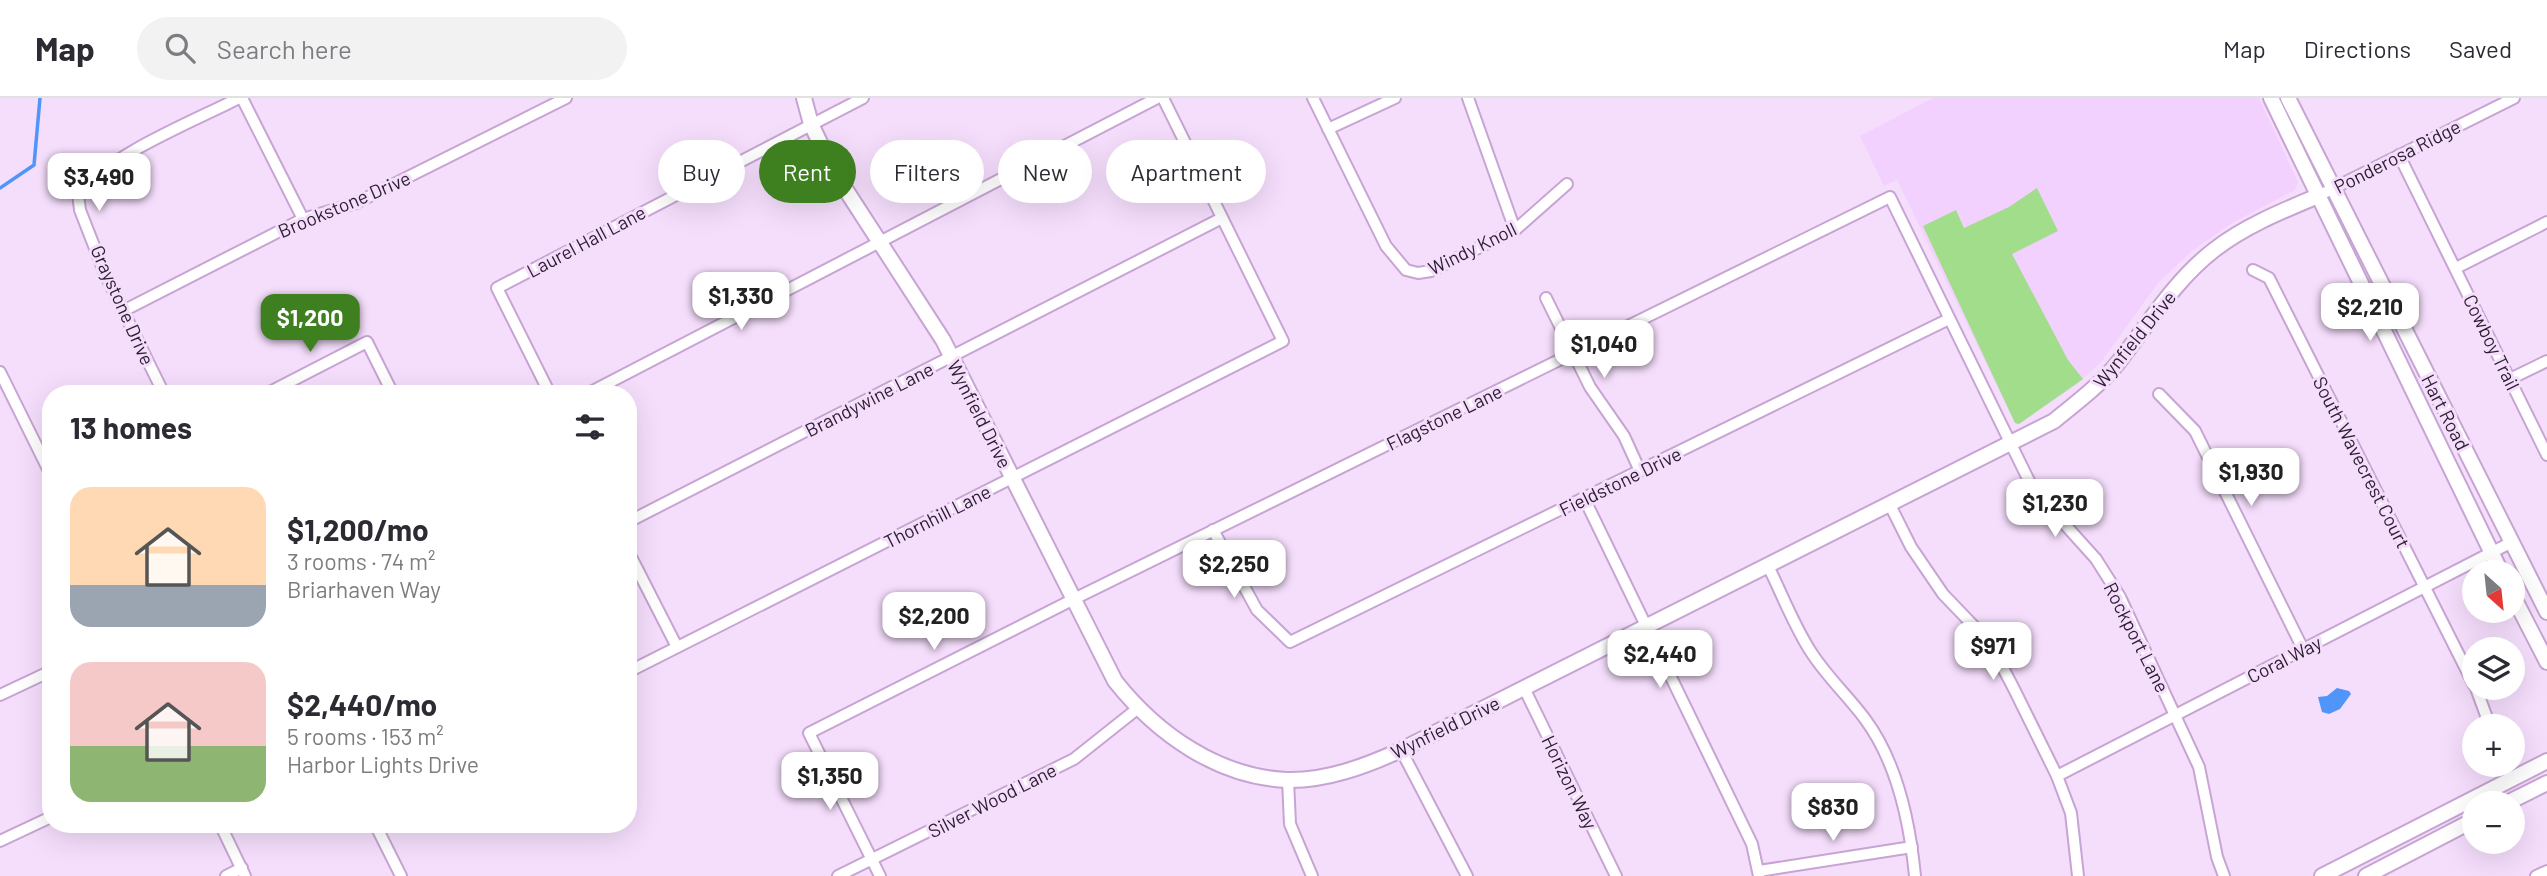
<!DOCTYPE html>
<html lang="en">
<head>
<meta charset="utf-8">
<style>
  body { margin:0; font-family:Barlow,sans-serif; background:#f2f2f3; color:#2b2b33; height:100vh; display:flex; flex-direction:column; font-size:26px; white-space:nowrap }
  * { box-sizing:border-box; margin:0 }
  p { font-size:23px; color:#7c7c81 }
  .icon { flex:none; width:38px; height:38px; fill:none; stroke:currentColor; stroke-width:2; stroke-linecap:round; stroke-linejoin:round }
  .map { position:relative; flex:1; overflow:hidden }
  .sheet { position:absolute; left:42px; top:287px; width:595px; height:448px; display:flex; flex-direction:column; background:#fff; border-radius:28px; box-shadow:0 7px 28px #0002 }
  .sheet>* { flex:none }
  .guide { position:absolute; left:658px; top:42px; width:665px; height:63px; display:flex; gap:14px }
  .needle { width:46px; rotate:153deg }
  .tools { position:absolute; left:2462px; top:462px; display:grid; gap:14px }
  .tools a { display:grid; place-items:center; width:63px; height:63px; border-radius:50%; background:#fff; box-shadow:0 7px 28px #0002; font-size:35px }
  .price { position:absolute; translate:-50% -60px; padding:0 16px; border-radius:14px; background:#fff; color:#222; font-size:23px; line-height:46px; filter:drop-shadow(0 2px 4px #0008) }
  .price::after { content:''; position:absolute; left:50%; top:42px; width:21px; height:16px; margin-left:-10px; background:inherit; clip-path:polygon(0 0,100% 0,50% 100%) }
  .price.selected { background:#3e7f1f; color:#fff }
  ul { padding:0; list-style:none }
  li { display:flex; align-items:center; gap:21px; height:175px; padding:0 28px }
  li span { display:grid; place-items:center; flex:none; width:196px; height:140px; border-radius:21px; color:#555 }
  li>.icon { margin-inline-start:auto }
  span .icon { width:84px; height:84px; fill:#fffc; stroke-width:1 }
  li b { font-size:30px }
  h2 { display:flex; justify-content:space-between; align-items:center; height:84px; padding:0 28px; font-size:30px }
  .tag { padding:0 24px; border-radius:32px; background:#fff; box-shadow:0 7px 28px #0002; font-size:24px; line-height:63px }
  .tag.selected { background:#3e7f1f; color:#fff }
  header { display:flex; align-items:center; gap:42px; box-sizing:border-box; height:98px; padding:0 35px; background:#fff; border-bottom:2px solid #e1e1e2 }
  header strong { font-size:33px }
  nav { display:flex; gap:38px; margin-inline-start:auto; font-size:24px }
  .search { width:490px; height:63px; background:#f2f2f3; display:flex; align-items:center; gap:18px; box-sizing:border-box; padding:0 24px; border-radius:38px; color:#7c7c81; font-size:26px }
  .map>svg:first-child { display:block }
  .built { fill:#f3d1fe }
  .green { fill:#a1dd8b }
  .water { fill:#5096fa }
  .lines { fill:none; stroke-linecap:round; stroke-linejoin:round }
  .stream { stroke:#5096fa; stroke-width:3.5 }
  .street-casing { stroke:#c7a4d3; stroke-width:14 }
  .secondary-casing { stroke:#c7a4d3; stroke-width:18 }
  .street { stroke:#fff; stroke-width:10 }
  .secondary { stroke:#fff; stroke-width:14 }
  .labels { text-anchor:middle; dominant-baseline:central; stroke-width:6; stroke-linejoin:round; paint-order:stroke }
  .street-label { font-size:19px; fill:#2b1d2f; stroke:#f5defc }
</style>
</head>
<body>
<header>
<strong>Map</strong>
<div class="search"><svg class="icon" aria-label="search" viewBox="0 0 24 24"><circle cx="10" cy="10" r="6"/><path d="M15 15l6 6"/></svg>Search here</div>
<nav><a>Map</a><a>Directions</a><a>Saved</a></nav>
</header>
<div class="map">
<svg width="2547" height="778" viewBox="0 0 2547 778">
  <rect width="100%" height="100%" fill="#f5defc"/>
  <!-- built -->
  <polygon class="built" points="1933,0 2259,0 2298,84 2295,92 2234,124 2193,152 2158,185 2101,264 2075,288 2019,326 2015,325 1897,82 1884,88 1860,38"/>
  <!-- green -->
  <polygon class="green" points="2037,90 2058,133 2012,156 2068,262 2083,281 2019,326 2015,325 1923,128 1956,112 1964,130 2009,109"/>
  <!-- water -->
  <polygon class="water" points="2337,590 2349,593 2351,596 2340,611 2329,616 2322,614 2318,599 2327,598"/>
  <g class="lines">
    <!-- stream -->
    <polyline class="stream" points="0,90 34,67 40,0"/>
    <!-- street casing -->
    <g class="street-casing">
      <g id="street">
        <polyline points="242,0 303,121"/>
        <polyline points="1313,0 1386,148 1406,172 1418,175 1431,173 1515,132 1567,86"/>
        <polyline points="1468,0 1515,132"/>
        <polyline points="1328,31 1395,0"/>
        <polyline points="2399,57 2547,357"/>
        <polyline points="2318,98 2514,0"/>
        <polyline points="2456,170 2547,124"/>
        <polyline points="2253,172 2269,180 2474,587"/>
        <polyline points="1546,200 1590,289 1624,338 1640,373"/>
        <polyline points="123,213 303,121 356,105 566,0"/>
        <polyline points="0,274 51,377"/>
        <polyline points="2510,281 2547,263"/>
        <path d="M164,296L105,176L80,112L78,96C108,57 194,23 239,0"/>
        <polyline points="266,296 367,244 393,296"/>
        <polyline points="550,296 497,190 863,0"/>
        <polyline points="587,296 1157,0"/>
        <polyline points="2159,296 2195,333 2303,551"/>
        <polyline points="1584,400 1752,746 1759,778"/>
        <polyline points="1890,407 1911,449 1943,496 1990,545 2014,591 2057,678 2071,715 2078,778"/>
        <polyline points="628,424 1222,120"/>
        <polyline points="1213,432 1257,512 1290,544 1949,221"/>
        <polyline points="628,453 677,549"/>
        <path d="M1768,468C1782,496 1794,528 1811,554C1827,579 1848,598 1865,621C1897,664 1910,726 1915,778"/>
        <polyline points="628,574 1283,243 1163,0"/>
        <polyline points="1524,590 1616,778"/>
        <polyline points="2476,590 2487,620 2486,628"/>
        <polyline points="0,597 51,573"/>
        <polyline points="1401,652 1467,778"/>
        <polyline points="2057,678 2512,444"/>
        <polyline points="1288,682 1290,726 1312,778"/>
        <polyline points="220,726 245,778"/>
        <polyline points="375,726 401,778"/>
        <polyline points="0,743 51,719"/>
        <polyline points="1759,773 1912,749"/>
        <polyline points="226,778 242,770"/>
        <polyline points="838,778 1074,661 1137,611"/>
        <polyline points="880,778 809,635 1072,502 1890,99 2033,391 2096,461 2120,499 2199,669 2217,759 2224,778"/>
        <polyline points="2536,778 2547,773"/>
      </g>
    </g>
    <!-- secondary casing -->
    <g class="secondary-casing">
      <g id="secondary">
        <path d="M804,0L811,26L833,72L943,242L1115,583C1157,636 1218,679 1287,682C1326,683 1366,668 1401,652L2054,323C2076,305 2099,288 2117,266C2148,227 2174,183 2214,152C2245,128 2282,113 2318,98"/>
        <polyline points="2271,0 2501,474"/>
        <polyline points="2288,0 2547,514"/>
        <polyline points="2513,498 2547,564"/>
        <polyline points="2507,705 2547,685"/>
        <polyline points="2322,778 2547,663"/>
        <polyline points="2366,778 2474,722"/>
      </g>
    </g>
    <!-- street -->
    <use href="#street" class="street"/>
    <!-- secondary -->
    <use href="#secondary" class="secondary"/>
  </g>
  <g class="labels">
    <!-- street labels -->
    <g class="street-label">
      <text transform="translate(2397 58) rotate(-27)">Ponderosa Ridge</text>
      <text transform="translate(344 106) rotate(-23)">Brookstone Drive</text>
      <text transform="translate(586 143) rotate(-28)">Laurel Hall Lane</text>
      <text transform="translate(1472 150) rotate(-26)">Windy Knoll</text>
      <text transform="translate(123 207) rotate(66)">Graystone Drive</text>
      <text transform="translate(2134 241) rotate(-51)">Wynfield Drive</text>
      <text transform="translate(2492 244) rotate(64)">Cowboy Trail</text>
      <text transform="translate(869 301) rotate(-27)">Brandywine Lane</text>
      <text transform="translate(2446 314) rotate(63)">Hart Road</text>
      <text transform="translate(980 316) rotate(63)">Wynfield Drive</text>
      <text transform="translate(1444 319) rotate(-26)">Flagstone Lane</text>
      <text transform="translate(2362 364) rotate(63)">South Wavecrest Court</text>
      <text transform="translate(1620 383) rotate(-26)">Fieldstone Drive</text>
      <text transform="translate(937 418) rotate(-27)">Thornhill Lane</text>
      <text transform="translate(2137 539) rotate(63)">Rockport Lane</text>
      <text transform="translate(2284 561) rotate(-27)">Coral Way</text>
      <text transform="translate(1445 629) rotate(-26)">Wynfield Drive</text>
      <text transform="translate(1570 684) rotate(64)">Horizon Way</text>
      <text transform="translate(992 702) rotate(-27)">Silver Wood Lane</text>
    </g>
  </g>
</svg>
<div class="tools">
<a><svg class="needle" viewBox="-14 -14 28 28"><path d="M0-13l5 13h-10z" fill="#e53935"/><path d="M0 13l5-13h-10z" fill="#7c7c81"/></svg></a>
<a><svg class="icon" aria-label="layers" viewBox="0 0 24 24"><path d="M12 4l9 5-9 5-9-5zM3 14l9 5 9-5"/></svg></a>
<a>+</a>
<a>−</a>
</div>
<b class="price" style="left:99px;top:115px">$3,490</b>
<b class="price" style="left:741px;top:234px">$1,330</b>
<b class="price" style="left:2370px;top:245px">$2,210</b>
<b class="price selected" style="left:310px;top:256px">$1,200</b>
<b class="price" style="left:1604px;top:282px">$1,040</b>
<b class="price" style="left:2251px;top:410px">$1,930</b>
<b class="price" style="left:2055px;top:441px">$1,230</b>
<b class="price" style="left:1234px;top:502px">$2,250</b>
<b class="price" style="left:934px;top:554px">$2,200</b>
<b class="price" style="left:1993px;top:584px">$971</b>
<b class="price" style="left:1660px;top:592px">$2,440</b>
<b class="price" style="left:830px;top:714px">$1,350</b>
<b class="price" style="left:1833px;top:745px">$830</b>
<div class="guide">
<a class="tag">Buy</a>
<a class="tag selected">Rent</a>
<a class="tag">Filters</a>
<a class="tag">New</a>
<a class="tag">Apartment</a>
</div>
<section class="sheet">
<h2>13 homes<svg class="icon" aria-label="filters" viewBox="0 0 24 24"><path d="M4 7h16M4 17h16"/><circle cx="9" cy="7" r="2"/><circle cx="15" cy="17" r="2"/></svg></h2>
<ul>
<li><span style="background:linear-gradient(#ffd9b3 70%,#9aa5b1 0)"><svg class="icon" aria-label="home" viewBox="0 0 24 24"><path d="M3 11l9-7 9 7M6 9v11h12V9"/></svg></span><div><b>$1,200/mo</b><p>3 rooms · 74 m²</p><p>Briarhaven Way</p></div></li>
<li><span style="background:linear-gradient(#f6c9c9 60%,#8fb573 0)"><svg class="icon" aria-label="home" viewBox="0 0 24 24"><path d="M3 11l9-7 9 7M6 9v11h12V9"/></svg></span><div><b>$2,440/mo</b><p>5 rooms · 153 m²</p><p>Harbor Lights Drive</p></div></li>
</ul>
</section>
</div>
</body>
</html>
